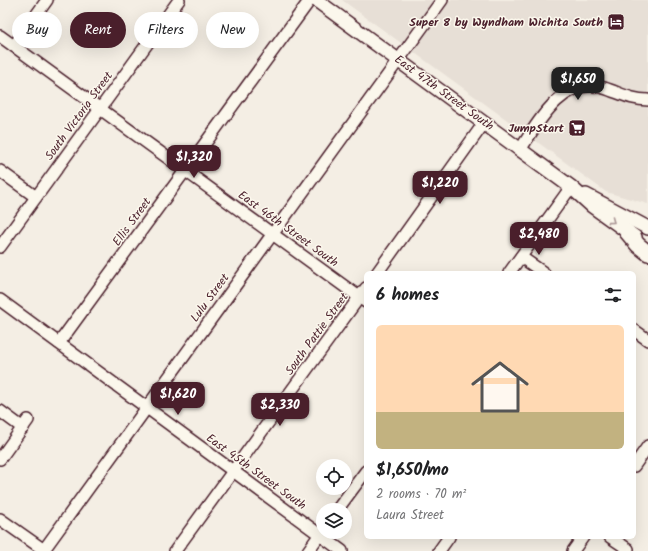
<!DOCTYPE html>
<html lang="en">
<head>
<meta charset="utf-8">
<style>
  body { margin:0; font-family:Kalam,sans-serif; background:#f6f6f6; color:#202124; height:100vh; display:flex; flex-direction:column; font-size:15px; white-space:nowrap }
  * { box-sizing:border-box; margin:0 }
  p { font-size:13px; color:#757577 }
  .icon { flex:none; width:22px; height:22px; fill:none; stroke:currentColor; stroke-width:2; stroke-linecap:round; stroke-linejoin:round }
  .map { position:relative; flex:1; overflow:hidden }
  .side { position:absolute; left:364px; top:271px; width:272px; height:268px; display:flex; flex-direction:column; background:#fff; border-radius:6px; box-shadow:0 4px 16px #0002 }
  .side>* { flex:none }
  .hud { position:absolute; left:12px; top:12px; width:292px; height:36px; display:flex; gap:8px }
  .controls { position:absolute; left:316px; top:459px; display:grid; gap:8px }
  .controls a { display:grid; place-items:center; width:36px; height:36px; border-radius:50%; background:#fff; box-shadow:0 4px 16px #0002; font-size:20px }
  .price { position:absolute; translate:-50% -34px; padding:0 9px; border-radius:8px; background:#4a1f2b; color:#fff; font-size:13px; line-height:26px; filter:drop-shadow(0 1px 2px #0008) }
  .price::after { content:''; position:absolute; left:50%; top:24px; width:12px; height:9px; margin-left:-6px; background:inherit; clip-path:polygon(0 0,100% 0,50% 100%) }
  .price.current { background:#222; color:#fff }
  ul { padding:0; list-style:none }
  li { display:grid; align-content:center; gap:8px; height:212px; padding:0 12px }
  li span { display:grid; place-items:center; height:124px; border-radius:6px; color:#555 }
  li>.icon { margin-inline-start:auto }
  span .icon { width:72px; height:72px; fill:#fffc; stroke-width:1 }
  li b { font-size:17px }
  h2 { display:flex; justify-content:space-between; align-items:center; height:48px; padding:0 12px; font-size:17px }
  .pill { padding:0 14px; border-radius:18px; background:#fff; box-shadow:0 4px 16px #0002; font-size:14px; line-height:36px }
  .pill.current { background:#4a1f2b; color:#fff }
  .map>svg:first-child { display:block }
  .built { fill:#e7dfd6 }
  .lines { fill:none; stroke-linecap:round; stroke-linejoin:round }
  .minor-casing { stroke:#4a1f2b; stroke-width:14 }
  .major-casing { stroke:#4a1f2b; stroke-width:16 }
  .highway-casing { stroke:#4a1f2b; stroke-width:18 }
  .minor { stroke:#fbf7ec; stroke-width:11 }
  .major { stroke:#fbf7ec; stroke-width:13 }
  .highway { stroke:#fbf7ec; stroke-width:15 }
  .oneway { stroke:#ab9695 }
  .labels { text-anchor:middle; dominant-baseline:central; stroke-width:3; stroke-linejoin:round; paint-order:stroke }
  .poi-label { font-size:12px; font-weight:bold; fill:#4a1f2b; stroke:#fbf7ec; text-anchor:end }
  .street-label { font-size:12px; fill:#4a1f2b; stroke:#fbf7ec }
</style>
</head>
<body>
<div class="map">
<svg width="648" height="551" viewBox="0 0 648 551">
  <rect width="100%" height="100%" fill="#f4eee4"/>
  <filter id="ink" filterUnits="userSpaceOnUse"><feTurbulence type="fractalNoise" baseFrequency=".025" numOctaves="2"/><feDisplacementMap in="SourceGraphic" scale="8" xChannelSelector="R" yChannelSelector="G"/><feConvolveMatrix kernelMatrix="1 2 1 2 8 2 1 2 1" color-interpolation-filters="sRGB"/></filter>
  <g filter="url(#ink)">
    <!-- built -->
    <polygon class="built" points="342,0 648,0 648,204 606,192"/>
    <g class="lines">
      <!-- minor casing -->
      <g class="minor-casing">
        <g id="minor">
          <polyline points="0,36 366,302"/>
          <polyline points="14,46 47,0"/>
          <path d="M520,150C538,122 564,75 604,88C620,93 631,100 648,100"/>
          <polyline points="0,171 36,197"/>
          <polyline points="0,247 179,0"/>
          <polyline points="521,257 544,273"/>
          <polyline points="377,273 484,123"/>
          <polyline points="509,273 571,187"/>
          <polyline points="0,300 342,551"/>
          <polyline points="634,330 648,340"/>
          <polyline points="59,343 310,0"/>
          <polyline points="0,411 23,428"/>
          <polyline points="0,459 28,420"/>
          <polyline points="634,466 648,446"/>
          <polyline points="337,510 366,471"/>
          <polyline points="0,519 44,550"/>
          <polyline points="610,537 628,549"/>
          <polyline points="43,551 442,0"/>
          <polyline points="175,551 366,288"/>
          <polyline points="308,551 323,530"/>
          <polyline points="439,551 449,537"/>
          <polyline points="573,551 583,537"/>
        </g>
      </g>
      <!-- major casing -->
      <g class="major-casing">
        <g id="major">
          <polyline points="316,0 571,187 592,206 635,237"/>
          <polyline points="586,195 648,228"/>
        </g>
      </g>
      <!-- highway casing -->
      <g class="highway-casing">
        <polyline id="highway" points="627,232 638,245 648,253"/>
      </g>
      <!-- minor -->
      <use href="#minor" class="minor"/>
      <!-- major -->
      <use href="#major" class="major"/>
      <!-- highway -->
      <use href="#highway" class="highway"/>
    </g>
    <!-- one-way arrows -->
    <defs><path id="oneway-chevron" d="M-2-3.5L2.5 0L-2 3.5" fill="none" stroke-width="1.6" stroke-linecap="round" stroke-linejoin="round"/></defs>
    <use class="oneway" href="#oneway-chevron" transform="translate(612 221) rotate(36)"/>
  </g>
  <!-- icons -->
  <defs>
    <g id="hotel-square" transform="scale(0.9)"><rect x="-9" y="-9" width="18" height="18" rx="4" fill="#4a1f2b" stroke="#fbf7ec"/><path d="M-6-4.5h1.5V1H6V5H4.5V3h-9V5H-6ZM-4 0a1.8 1.8 0 1 1 3.6 0ZM.5 0V-2.5h3Q6-2.5 6 0Z" fill="#fff"/></g>
    <g id="supermarket-square" transform="scale(0.9)"><rect x="-9" y="-9" width="18" height="18" rx="4" fill="#4a1f2b" stroke="#fbf7ec"/><path d="M-6-5.5h2.5l.6 2H6L4.5 2H-2.5L-4.4-4H-6ZM-1.5 3.2a1.3 1.3 0 1 0 .1 0ZM3 3.2a1.3 1.3 0 1 0 .1 0Z" fill="#fff"/></g>
  </defs>
  <g fill-rule="evenodd">
    <use href="#hotel-square" x="616" y="22"/>
    <use href="#supermarket-square" x="577" y="128"/>
  </g>
  <g class="labels">
    <!-- poi labels -->
    <g class="poi-label">
      <text x="603" y="22">Super 8 by Wyndham Wichita South</text>
      <text x="564" y="128">JumpStart</text>
    </g>
    <!-- street labels -->
    <g class="street-label">
      <text transform="translate(444 93) rotate(36)">East 47th Street South</text>
      <text transform="translate(79 116) rotate(-54)">South Victoria Street</text>
      <text transform="translate(132 222) rotate(-54)">Ellis Street</text>
      <text transform="translate(288 229) rotate(36)">East 46th Street South</text>
      <text transform="translate(210 298) rotate(-54)">Lulu Street</text>
      <text transform="translate(317 334) rotate(-54)">South Pattie Street</text>
      <text transform="translate(256 472) rotate(36)">East 45th Street South</text>
    </g>
  </g>
</svg>
<div class="controls">
<a><svg class="icon" aria-label="locate" viewBox="0 0 24 24"><circle cx="12" cy="12" r="6"/><path d="M12 2v4M12 18v4M2 12h4M18 12h4"/></svg></a>
<a><svg class="icon" aria-label="layers" viewBox="0 0 24 24"><path d="M12 4l9 5-9 5-9-5zM3 14l9 5 9-5"/></svg></a>
</div>
<b class="price current" style="left:578px;top:101px">$1,650</b>
<b class="price" style="left:194px;top:179px">$1,320</b>
<b class="price" style="left:440px;top:205px">$1,220</b>
<b class="price" style="left:539px;top:256px">$2,480</b>
<b class="price" style="left:178px;top:416px">$1,620</b>
<b class="price" style="left:280px;top:427px">$2,330</b>
<div class="hud">
<a class="pill">Buy</a>
<a class="pill current">Rent</a>
<a class="pill">Filters</a>
<a class="pill">New</a>
</div>
<section class="side">
<h2>6 homes<svg class="icon" aria-label="filters" viewBox="0 0 24 24"><path d="M4 7h16M4 17h16"/><circle cx="9" cy="7" r="2"/><circle cx="15" cy="17" r="2"/></svg></h2>
<ul>
<li><span style="background:linear-gradient(#ffd9b3 70%,#c2b280 0)"><svg class="icon" aria-label="home" viewBox="0 0 24 24"><path d="M3 11l9-7 9 7M6 9v11h12V9"/></svg></span><div><b>$1,650/mo</b><p>2 rooms · 70 m²</p><p>Laura Street</p></div></li>
</ul>
</section>
</div>
</body>
</html>
